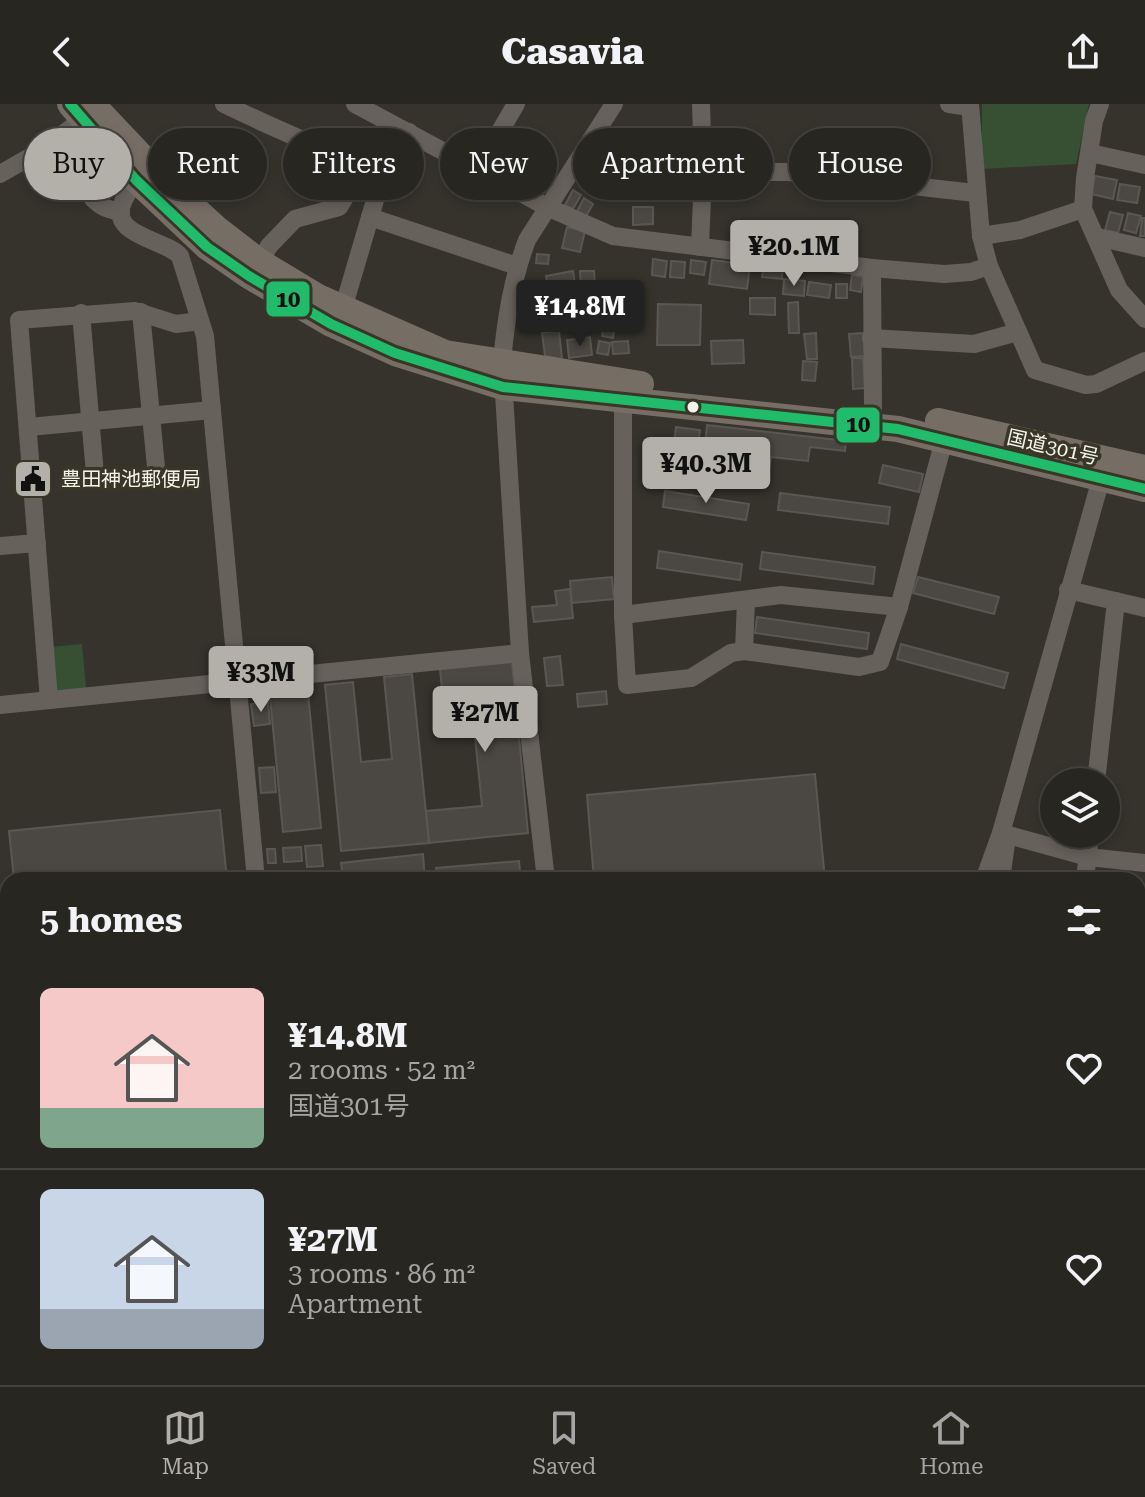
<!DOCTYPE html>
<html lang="en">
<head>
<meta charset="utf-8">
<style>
  body { margin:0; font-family:"Roboto Serif","Noto Sans JP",serif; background:#34322e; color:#f1f3f6; height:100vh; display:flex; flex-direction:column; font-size:30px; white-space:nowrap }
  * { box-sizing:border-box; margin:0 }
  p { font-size:26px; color:#a5a5a5 }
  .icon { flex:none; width:44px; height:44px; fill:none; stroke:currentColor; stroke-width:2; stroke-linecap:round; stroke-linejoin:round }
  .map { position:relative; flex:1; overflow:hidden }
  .drawer { position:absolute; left:0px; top:768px; width:1146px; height:514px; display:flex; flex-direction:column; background:#282621; border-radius:24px 24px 0 0; box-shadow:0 4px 12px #0003,0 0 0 2px #44433f }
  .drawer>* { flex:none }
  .banner { position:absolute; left:24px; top:24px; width:1098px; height:72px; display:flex; gap:16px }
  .fabs { position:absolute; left:1040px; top:664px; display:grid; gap:16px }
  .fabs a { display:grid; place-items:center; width:80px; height:80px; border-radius:50%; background:#282621; box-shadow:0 4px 12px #0003,0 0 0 2px #44433f; font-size:40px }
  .price { position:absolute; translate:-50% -68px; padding:0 18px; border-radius:8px; background:#b2b0a8; color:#111; font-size:26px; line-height:52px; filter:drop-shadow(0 2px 4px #0008) }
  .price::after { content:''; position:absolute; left:50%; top:48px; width:24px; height:18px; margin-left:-12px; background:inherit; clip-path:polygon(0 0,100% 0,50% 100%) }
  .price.selected { background:#222; color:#fff }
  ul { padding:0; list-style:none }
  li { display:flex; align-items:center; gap:24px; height:200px; padding:0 40px }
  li+li { border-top:2px solid #44433f }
  li span { display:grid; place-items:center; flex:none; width:224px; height:160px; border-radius:12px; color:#555 }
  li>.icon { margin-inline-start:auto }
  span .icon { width:96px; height:96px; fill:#fffc; stroke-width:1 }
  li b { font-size:34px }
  h2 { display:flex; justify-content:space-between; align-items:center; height:96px; padding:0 40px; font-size:34px }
  .chip { padding:0 28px; border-radius:36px; background:#282621; box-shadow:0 4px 12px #0003,0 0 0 2px #44433f; font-size:28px; line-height:72px }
  .chip.selected { background:#b2b0a8; color:#111 }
  header { display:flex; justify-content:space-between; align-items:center; height:104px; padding:0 40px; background:#282621; font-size:36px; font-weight:800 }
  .dock { display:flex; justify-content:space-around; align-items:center; height:112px; border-top:2px solid #44433f; background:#282621; font-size:22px; color:#a5a5a5 }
  .dock a { display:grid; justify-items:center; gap:4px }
  .dock .selected { color:#b2b0a8 }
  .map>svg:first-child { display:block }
  .green { fill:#375034 }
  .building { fill:#4b4843; stroke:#5a5751; stroke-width:2 }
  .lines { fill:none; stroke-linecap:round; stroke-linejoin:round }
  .minor { stroke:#67615b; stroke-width:18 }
  .highway { stroke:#766e65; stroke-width:26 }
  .bus-1-casing { stroke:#393628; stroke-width:16 }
  .bus-1 { stroke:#20bc6c; stroke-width:10 }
  .bus-dot { fill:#f5f4eb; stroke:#393628; stroke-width:3 }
  .labels { text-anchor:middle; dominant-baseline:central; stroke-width:7; stroke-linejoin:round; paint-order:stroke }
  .street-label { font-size:20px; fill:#f5f4eb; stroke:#393628 }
  .poi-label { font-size:20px; fill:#f5f4eb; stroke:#393628; text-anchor:start }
  .line-badge { stroke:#393628; stroke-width:3 }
  .pale-badge-label { font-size:22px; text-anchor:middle; font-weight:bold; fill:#111 }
</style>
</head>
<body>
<header><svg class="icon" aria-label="back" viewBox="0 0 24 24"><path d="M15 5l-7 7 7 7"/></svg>Casavia<svg class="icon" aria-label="share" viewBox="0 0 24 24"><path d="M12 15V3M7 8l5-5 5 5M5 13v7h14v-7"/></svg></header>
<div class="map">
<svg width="1145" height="1281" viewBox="0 0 1145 1281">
  <rect width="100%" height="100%" fill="#35332c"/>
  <!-- green -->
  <g class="green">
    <polygon points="982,0 1089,0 1076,60 982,65"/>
    <polygon points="82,540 86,584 54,587 50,543"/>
    <polygon points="891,1274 1105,1274 1104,1281 886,1281"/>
  </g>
  <!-- building -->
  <g class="building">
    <polygon points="599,57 621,70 617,77 595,64"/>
    <polygon points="590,65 617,81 609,95 582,79"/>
    <polygon points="679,70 680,92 624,93 623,72"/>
    <polygon points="1095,72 1117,76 1113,95 1091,90"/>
    <polygon points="1120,80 1140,83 1137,99 1117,96"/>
    <polygon points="573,86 581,91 573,105 565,101"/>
    <polygon points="584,94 593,100 585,114 576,109"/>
    <polygon points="633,103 653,103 653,120 633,121"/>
    <polygon points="1110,108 1123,111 1118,129 1105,126"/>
    <polygon points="1128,109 1141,112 1136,129 1124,126"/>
    <polygon points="1142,114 1145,114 1145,132 1140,132"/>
    <polygon points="567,123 585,127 580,148 562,144"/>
    <polygon points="537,150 549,151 548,160 536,159"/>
    <polygon points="653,155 667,157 665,173 652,171"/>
    <polygon points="691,156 706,158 704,171 690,169"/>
    <polygon points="712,156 750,161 747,185 709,180"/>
    <polygon points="671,157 685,158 684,174 670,173"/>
    <polygon points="764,160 783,162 782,175 762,173"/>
    <polygon points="573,167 575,180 548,184 546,172"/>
    <polygon points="580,167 594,167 596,201 582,202"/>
    <polygon points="852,171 863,173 861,188 850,186"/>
    <polygon points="784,175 805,177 804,192 783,190"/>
    <polygon points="809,178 831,181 829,194 807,191"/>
    <rect x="836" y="180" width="11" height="14"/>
    <polygon points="553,189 555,205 543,206 541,191"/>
    <polygon points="750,194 775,194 775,211 750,210"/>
    <polygon points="798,198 799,229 789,229 788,199"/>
    <polygon points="658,200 701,201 700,241 657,241"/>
    <rect x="563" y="216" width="18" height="9"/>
    <polygon points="604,219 615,221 613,234 602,232"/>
    <polygon points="559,227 562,255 545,252 542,229"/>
    <polygon points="816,229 817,255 807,255 804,230"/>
    <polygon points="863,229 865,252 851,253 849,230"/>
    <polygon points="590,233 592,251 569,254 567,236"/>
    <polygon points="743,236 744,259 712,260 711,237"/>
    <polygon points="599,237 610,239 608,251 597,249"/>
    <polygon points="628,237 629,249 613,250 612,238"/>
    <polygon points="852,254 863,254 865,284 853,285"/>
    <polygon points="803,257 817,258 815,277 802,276"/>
    <polygon points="707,321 846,337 845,347 810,343 808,357 771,353 769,366 703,358"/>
    <polygon points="676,323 700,326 698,343 674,340"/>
    <polygon points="883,361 923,370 919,388 879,379"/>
    <polygon points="665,387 749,400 746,416 663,403"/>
    <polygon points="780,389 890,403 888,420 778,406"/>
    <polygon points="659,447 742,460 740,476 657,464"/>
    <polygon points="762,448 875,463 873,480 760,465"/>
    <polygon points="612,473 614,495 572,499 570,477"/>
    <polygon points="918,473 999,493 994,510 913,489"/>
    <polygon points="570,485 573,514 534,518 532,503 557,501 555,487"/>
    <polygon points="757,513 869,529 867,545 755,529"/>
    <polygon points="901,540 1008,569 1004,584 897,555"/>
    <polygon points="560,552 563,581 547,582 544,554"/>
    <polygon points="512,558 528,729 429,739 426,707 482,702 473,613 445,616 440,565"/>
    <polygon points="412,570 429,739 341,747 325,581 353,578 361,658 392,655 384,573"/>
    <polygon points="606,587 607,600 578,603 577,590"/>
    <polygon points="308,589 321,724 283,728 270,593"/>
    <polygon points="268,598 270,620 254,622 251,600"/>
    <polygon points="274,663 276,688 261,689 259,664"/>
    <polygon points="815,670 825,776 594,776 587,691"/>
    <polygon points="220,706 227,776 14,776 9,727"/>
    <polygon points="321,741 323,762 307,763 305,742"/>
    <polygon points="301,743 302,757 284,758 283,744"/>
    <polygon points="267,745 275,745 276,759 268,759"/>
    <polygon points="423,750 425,776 308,776 307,770 342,767 341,759"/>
    <polygon points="519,757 521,776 437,776 436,764"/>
    <rect x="0" y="869" width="8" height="35"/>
    <rect x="575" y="1274" width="134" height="7"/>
  </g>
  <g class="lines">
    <!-- minor -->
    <g class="minor">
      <path d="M224,0C277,26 332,49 387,71"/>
      <polyline points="355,0 547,103 613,132 872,164 944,170 971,168 989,162"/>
      <polyline points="949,0 970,3"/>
      <polyline points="970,0 981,132 989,162 1035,266 1086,281 1096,280 1145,257"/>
      <polyline points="1100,0 1094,17 1085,74 1083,105 1119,186 1145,215"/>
      <polyline points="1090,49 1145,61"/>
      <polyline points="478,65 516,0"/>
      <polyline points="703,68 788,68 975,89"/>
      <polyline points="0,70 42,46 91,9"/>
      <path d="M136,76C132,83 126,90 123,98C108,132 165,135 180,152L205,232L256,776"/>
      <path d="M93,95C100,80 111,59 83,62L79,67L80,75L92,93C101,104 108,105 121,108"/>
      <polyline points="370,113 517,162"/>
      <polyline points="981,132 1020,126 1083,105"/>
      <polyline points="1097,133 1145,144"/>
      <polyline points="700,143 703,68 701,0"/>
      <polyline points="260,158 269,142 295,115 339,103 364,62"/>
      <polyline points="872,164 873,305"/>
      <polyline points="343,205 378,86 409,28"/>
      <polyline points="141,208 156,363"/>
      <polyline points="81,209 95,370"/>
      <polyline points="871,234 974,240 1018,228"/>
      <polyline points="623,295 623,511 627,581 691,574 731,549 744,547 859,563 880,558 899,503"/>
      <polyline points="29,323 212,306"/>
      <polyline points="0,442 37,439"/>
      <polyline points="1068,486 1145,504"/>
      <polyline points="623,511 781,491 899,503 944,336"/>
      <polyline points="744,547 746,496"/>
      <polyline points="49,596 19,216 135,207 176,220 200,217"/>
      <polyline points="0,601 520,549"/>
      <polyline points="1096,678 1116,497"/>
      <polyline points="1001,729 1088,753 1145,759"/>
      <path d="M546,776L520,549L502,257C506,215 512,176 527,136L614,0"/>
      <polyline points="984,776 1001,729 1101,375"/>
      <polyline points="1001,776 1007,732"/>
      <polyline points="1085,776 1090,730"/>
      <polyline points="0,844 8,843"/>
      <polyline points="0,921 8,921"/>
      <polyline points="1138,1016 1145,1016"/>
      <polyline points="0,1028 8,1028"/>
      <polyline points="0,1203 8,1145"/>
      <polyline points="1138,1217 1145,1157"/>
      <polyline points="0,1224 8,1225"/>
      <polyline points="238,1274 239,1281"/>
      <polyline points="336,1274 337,1281"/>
      <polyline points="521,1274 522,1281"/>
      <polyline points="150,1281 185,1274"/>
      <polyline points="387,1281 424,1274"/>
      <polyline points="851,1281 855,1274"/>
      <polyline points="1131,1281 1131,1274"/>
    </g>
    <!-- highway -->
    <g class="highway">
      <polyline points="70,0 136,76 207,143 249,172 331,220 395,249 503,283 898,325 1145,385"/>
      <polyline points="92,0 163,75 216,124 260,158 318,193 445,249 641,280"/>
      <polyline points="938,317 1145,364"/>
    </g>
    <!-- bus-1 casing -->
    <g class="bus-1-casing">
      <polyline id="bus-1" points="70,0 136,76 207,143 249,172 331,220 395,249 503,283 898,325 1145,385"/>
    </g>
    <!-- bus-1 -->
    <use href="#bus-1" class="bus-1"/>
  </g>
  <!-- icons -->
  <defs>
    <g id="civic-square" transform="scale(2)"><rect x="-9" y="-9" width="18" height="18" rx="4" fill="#b2b0a8" stroke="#393628"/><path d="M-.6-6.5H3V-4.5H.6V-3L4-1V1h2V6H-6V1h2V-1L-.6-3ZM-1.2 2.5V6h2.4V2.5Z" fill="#111"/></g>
  </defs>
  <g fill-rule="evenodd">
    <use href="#civic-square" x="33" y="375"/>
  </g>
  <!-- markers -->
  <circle class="bus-dot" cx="693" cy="303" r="7"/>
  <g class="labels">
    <!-- street labels -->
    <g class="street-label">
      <text transform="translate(1053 343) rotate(13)">国道301号</text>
    </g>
    <!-- poi labels -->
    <g class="poi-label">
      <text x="61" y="375">豊田神池郵便局</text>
    </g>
  </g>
  <g class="line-badge">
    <rect x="265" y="176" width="46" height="38" rx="8" fill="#20bc6c"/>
    <rect x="835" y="302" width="46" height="38" rx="8" fill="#20bc6c"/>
  </g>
  <g class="pale-badge-label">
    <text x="288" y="203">10</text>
    <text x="858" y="328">10</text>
  </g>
</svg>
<div class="fabs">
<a><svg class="icon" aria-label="layers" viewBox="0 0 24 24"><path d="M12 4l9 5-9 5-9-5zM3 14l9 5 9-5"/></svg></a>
</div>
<b class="price" style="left:794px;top:184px">¥20.1M</b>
<b class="price selected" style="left:580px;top:244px">¥14.8M</b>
<b class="price" style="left:706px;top:401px">¥40.3M</b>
<b class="price" style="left:261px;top:610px">¥33M</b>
<b class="price" style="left:485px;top:650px">¥27M</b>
<div class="banner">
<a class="chip selected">Buy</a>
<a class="chip">Rent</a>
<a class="chip">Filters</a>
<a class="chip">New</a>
<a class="chip">Apartment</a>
<a class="chip">House</a>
</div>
<section class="drawer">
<h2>5 homes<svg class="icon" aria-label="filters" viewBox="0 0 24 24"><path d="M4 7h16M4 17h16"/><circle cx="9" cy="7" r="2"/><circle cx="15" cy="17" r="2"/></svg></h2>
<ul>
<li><span style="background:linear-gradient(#f6c9c9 75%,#7fa58c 0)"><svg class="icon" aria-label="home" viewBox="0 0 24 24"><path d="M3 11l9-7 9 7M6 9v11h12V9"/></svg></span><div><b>¥14.8M</b><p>2 rooms · 52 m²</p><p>国道301号</p></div><svg class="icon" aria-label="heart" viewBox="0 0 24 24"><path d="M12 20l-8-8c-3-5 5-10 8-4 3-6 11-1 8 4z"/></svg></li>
<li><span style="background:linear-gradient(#c9d6e8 75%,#9aa5b1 0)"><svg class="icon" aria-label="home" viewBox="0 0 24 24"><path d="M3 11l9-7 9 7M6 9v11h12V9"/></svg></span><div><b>¥27M</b><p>3 rooms · 86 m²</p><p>Apartment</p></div><svg class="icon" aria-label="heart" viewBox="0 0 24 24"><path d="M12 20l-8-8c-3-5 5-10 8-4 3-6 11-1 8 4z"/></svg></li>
</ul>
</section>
</div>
<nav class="dock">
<a class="selected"><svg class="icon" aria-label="map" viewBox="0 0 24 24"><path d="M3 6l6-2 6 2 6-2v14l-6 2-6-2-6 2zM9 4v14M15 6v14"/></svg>Map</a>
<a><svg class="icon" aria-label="saved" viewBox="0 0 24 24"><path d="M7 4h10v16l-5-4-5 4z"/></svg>Saved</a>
<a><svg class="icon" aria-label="home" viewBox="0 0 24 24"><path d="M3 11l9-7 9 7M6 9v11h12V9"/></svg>Home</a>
</nav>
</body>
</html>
